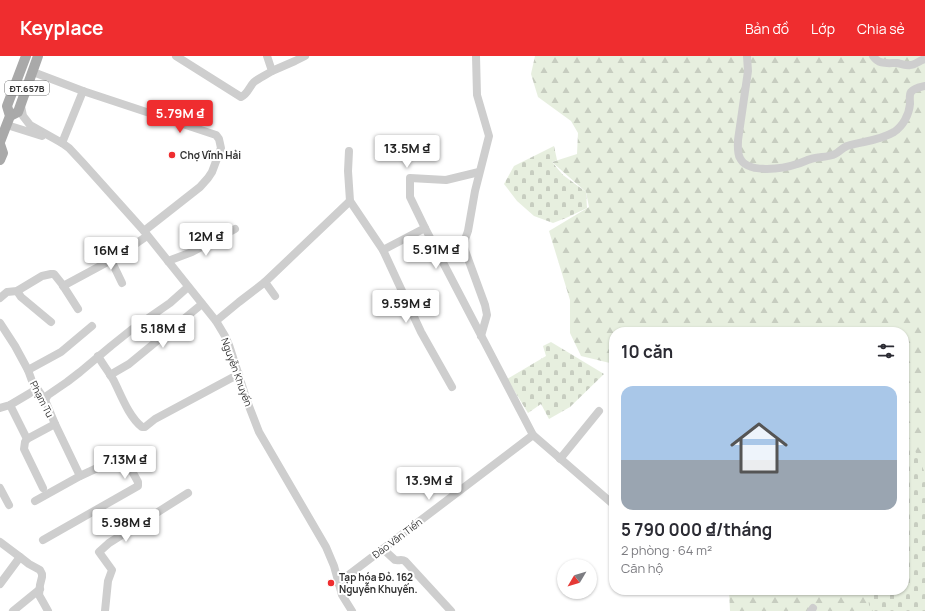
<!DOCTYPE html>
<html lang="vi">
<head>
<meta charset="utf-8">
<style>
  body { margin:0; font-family:Manrope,sans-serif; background:#f2f2f3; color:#2b2b33; height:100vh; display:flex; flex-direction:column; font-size:15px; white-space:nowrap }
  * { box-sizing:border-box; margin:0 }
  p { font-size:13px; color:#7c7c81 }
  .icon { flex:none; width:22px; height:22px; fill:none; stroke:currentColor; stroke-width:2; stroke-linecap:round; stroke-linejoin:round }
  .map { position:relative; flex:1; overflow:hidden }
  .side { position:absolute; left:609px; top:271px; width:300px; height:268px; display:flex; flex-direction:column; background:#fff; border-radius:16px; box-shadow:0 1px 3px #0004 }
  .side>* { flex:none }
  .needle { width:26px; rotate:232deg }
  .tools { position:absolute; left:557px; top:503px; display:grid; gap:8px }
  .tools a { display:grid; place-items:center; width:40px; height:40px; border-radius:50%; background:#fff; box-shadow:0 1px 3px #0004; font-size:20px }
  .price { position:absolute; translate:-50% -34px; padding:0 9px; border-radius:4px; background:#fff; color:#222; font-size:13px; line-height:26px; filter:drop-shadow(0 1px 2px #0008) }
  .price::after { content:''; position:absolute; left:50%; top:24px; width:12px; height:9px; margin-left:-6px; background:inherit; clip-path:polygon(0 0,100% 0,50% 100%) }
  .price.selected { background:#ef2d2f; color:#fff }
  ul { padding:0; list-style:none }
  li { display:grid; align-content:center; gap:8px; height:212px; padding:0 12px }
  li+li { border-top:1px solid #e1e1e2 }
  li span { display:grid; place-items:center; height:124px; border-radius:12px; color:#555 }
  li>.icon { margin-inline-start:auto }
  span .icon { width:72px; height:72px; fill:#fffc; stroke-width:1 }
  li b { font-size:17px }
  h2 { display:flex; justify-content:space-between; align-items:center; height:48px; padding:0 12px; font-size:17px }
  header { display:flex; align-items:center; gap:24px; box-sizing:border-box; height:56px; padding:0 20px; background:#ef2d2f; color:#fff }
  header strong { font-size:19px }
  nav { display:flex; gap:22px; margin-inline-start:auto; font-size:14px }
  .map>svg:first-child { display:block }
  .forest { fill:url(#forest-firs) }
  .cemetery { fill:url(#cemetery-stones) }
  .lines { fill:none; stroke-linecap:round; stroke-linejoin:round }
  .minor { stroke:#cecece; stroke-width:8 }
  .major { stroke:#a9a9a9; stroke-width:10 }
  .poi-dot { fill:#ef2d2f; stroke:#fff; stroke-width:1.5 }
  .labels { text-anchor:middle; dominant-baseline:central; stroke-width:4; stroke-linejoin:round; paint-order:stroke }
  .shield { fill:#fff; stroke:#6f6f6f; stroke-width:1 }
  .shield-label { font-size:9px; font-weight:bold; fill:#313131 }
  .poi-label { font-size:10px; font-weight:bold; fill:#313131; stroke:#fff; text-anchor:start }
  .street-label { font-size:10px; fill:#313131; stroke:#fff }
</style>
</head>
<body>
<header>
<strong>Keyplace</strong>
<nav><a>Bản đồ</a><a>Lớp</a><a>Chia sẻ</a></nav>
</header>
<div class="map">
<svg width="925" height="555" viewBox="0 0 925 555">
  <defs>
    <pattern id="forest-firs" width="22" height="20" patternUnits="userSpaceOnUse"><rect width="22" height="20" fill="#e7efdf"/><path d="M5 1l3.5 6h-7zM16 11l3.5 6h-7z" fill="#c7cdc0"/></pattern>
    <pattern id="cemetery-stones" width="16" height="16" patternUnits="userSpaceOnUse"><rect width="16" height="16" fill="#e7efdf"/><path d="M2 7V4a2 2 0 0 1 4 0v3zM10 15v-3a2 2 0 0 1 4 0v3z" fill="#c7cdc0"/></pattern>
  </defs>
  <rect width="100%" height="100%" fill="#fff"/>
  <!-- forest -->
  <polygon class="forest" points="535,0 925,0 925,555 730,555 729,534 904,534 904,276 614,276 614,308 581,300 570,277 570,244 549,175 589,151 586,136 552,106 577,98 578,77 571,65 538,41 531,18"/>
  <!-- cemetery -->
  <g class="cemetery">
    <polygon points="554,90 557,104 552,106 563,119 586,136 587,152 566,162 553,167 534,160 517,145 504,128 514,110"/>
    <polygon points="551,286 604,318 570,351 549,363 541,348 528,357 507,323 546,300 543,290"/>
    <polygon points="904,370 925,417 925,555 873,555 869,549 867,534 904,534"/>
  </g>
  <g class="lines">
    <!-- minor -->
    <g class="minor">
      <path d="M176,0L241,41C248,38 249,31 254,26C259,22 266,19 272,15L267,0"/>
      <polyline points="476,0 477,39 489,80 475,135 468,175 463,189 485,249 487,259 481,280"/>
      <path d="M747,0L748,15L738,84C738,90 737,97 740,102C747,118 783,113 797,108C802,107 806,104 811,103C819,100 827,102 835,98C839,96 842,92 847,90C863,85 879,85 894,76C903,70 909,59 910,48C910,44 909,39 911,36C914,32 921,31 925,30"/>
      <path d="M873,0C879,9 887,7 897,7C901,8 906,10 910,9C915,9 920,4 925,3"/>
      <polyline points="272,15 295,5 305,0"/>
      <polyline points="33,16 83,35"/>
      <polyline points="21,50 23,60 30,69 62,87 69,92 83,107 144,175 216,265 225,280 229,289 247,345 259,376 326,491 334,510 342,539 352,555"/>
      <polyline points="7,69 42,80"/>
      <polyline points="62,87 83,35 216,79 219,83 221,92 212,116 208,122 200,131 144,175"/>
      <polyline points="349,95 348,115 350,145"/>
      <polyline points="425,172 410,141 410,122 446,124 479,116"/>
      <polyline points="383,194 421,276 452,331"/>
      <polyline points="111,204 122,227"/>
      <polyline points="168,205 192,196 235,173"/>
      <polyline points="265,226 275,240"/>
      <polyline points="63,230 115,202 147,180"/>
      <polyline points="17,235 21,241 51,266"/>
      <polyline points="0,242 7,236 17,235 42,220 51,218 54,218 62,228 78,253"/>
      <polyline points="216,265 239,246 265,226 350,145 383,194 425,172 533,379 614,449"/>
      <polyline points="0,267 15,290 28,314 32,325 45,344 55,368 80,420"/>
      <path d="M98,300C103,309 109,316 114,325C121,339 129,361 142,371H145L155,363L239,318"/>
      <polyline points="28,314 61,296 92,270"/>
      <polyline points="110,319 129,308 202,248"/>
      <polyline points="45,344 48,339 67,326 80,316 111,290 131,274 170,247 188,231"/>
      <polyline points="10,349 27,383 55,368"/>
      <polyline points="0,352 10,349 37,333"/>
      <polyline points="27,383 25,386 24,393 43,432"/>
      <polyline points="560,403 599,355"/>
      <polyline points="0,432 9,449"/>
      <polyline points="35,445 80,420 121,401 127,406 138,426 138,430 43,484"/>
      <polyline points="0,486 20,501 29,508 40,514 42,518 42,521 40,529 39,539 43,546 48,555"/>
      <path d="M383,493L395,504C398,505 402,503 405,505L451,555"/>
      <polyline points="338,527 533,379"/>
      <polyline points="0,528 20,501"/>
      <polyline points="13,555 40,533"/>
      <polyline points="105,555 108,525 112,514 99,496 109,487 188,437"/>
      <polyline points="811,555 813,552"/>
    </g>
    <!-- major -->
    <g class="major">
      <polyline points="10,60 18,56 38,0"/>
      <polyline points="0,86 10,60 7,50 26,0"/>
      <polyline points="0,88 3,97 0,104"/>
    </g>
  </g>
  <!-- markers -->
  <g class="poi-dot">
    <circle cx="172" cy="99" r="4"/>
    <circle cx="331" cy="527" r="4"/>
  </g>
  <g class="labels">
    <!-- shield labels -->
    <rect class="shield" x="5" y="25" width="44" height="14" rx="3"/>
    <g class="shield-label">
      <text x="27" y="32">ĐT.657B</text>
    </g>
    <!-- poi labels -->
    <g class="poi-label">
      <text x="180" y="99">Chợ Vĩnh Hải</text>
      <text x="339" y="521">Tạp hóa Đỏ. 162<tspan x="339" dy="12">Nguyễn Khuyến.</tspan></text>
    </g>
    <!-- street labels -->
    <g class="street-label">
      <text transform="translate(237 316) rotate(70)">Nguyễn Khuyến</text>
      <text transform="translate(42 343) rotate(63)">Phạm Tu</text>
      <text transform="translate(397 482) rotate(-37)">Đào Văn Tiến</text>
    </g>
  </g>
</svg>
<div class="tools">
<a><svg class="needle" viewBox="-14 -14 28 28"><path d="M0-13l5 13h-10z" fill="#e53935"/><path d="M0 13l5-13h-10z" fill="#7c7c81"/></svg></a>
</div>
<b class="price selected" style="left:180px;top:78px">5.79M ₫</b>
<b class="price" style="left:407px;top:113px">13.5M ₫</b>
<b class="price" style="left:206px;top:201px">12M ₫</b>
<b class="price" style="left:436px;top:214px">5.91M ₫</b>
<b class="price" style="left:111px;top:215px">16M ₫</b>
<b class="price" style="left:406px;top:268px">9.59M ₫</b>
<b class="price" style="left:163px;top:293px">5.18M ₫</b>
<b class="price" style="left:125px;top:424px">7.13M ₫</b>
<b class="price" style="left:429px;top:445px">13.9M ₫</b>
<b class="price" style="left:126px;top:487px">5.98M ₫</b>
<section class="side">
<h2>10 căn<svg class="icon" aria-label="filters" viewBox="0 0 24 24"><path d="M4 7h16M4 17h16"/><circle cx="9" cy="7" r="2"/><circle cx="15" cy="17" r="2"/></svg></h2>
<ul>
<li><span style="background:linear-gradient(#a9c7e8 60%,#9aa5b1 0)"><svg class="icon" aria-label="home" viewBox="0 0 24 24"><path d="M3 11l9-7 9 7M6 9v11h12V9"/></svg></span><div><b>5 790 000 ₫/tháng</b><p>2 phòng · 64 m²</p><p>Căn hộ</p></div></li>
</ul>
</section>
</div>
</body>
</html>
